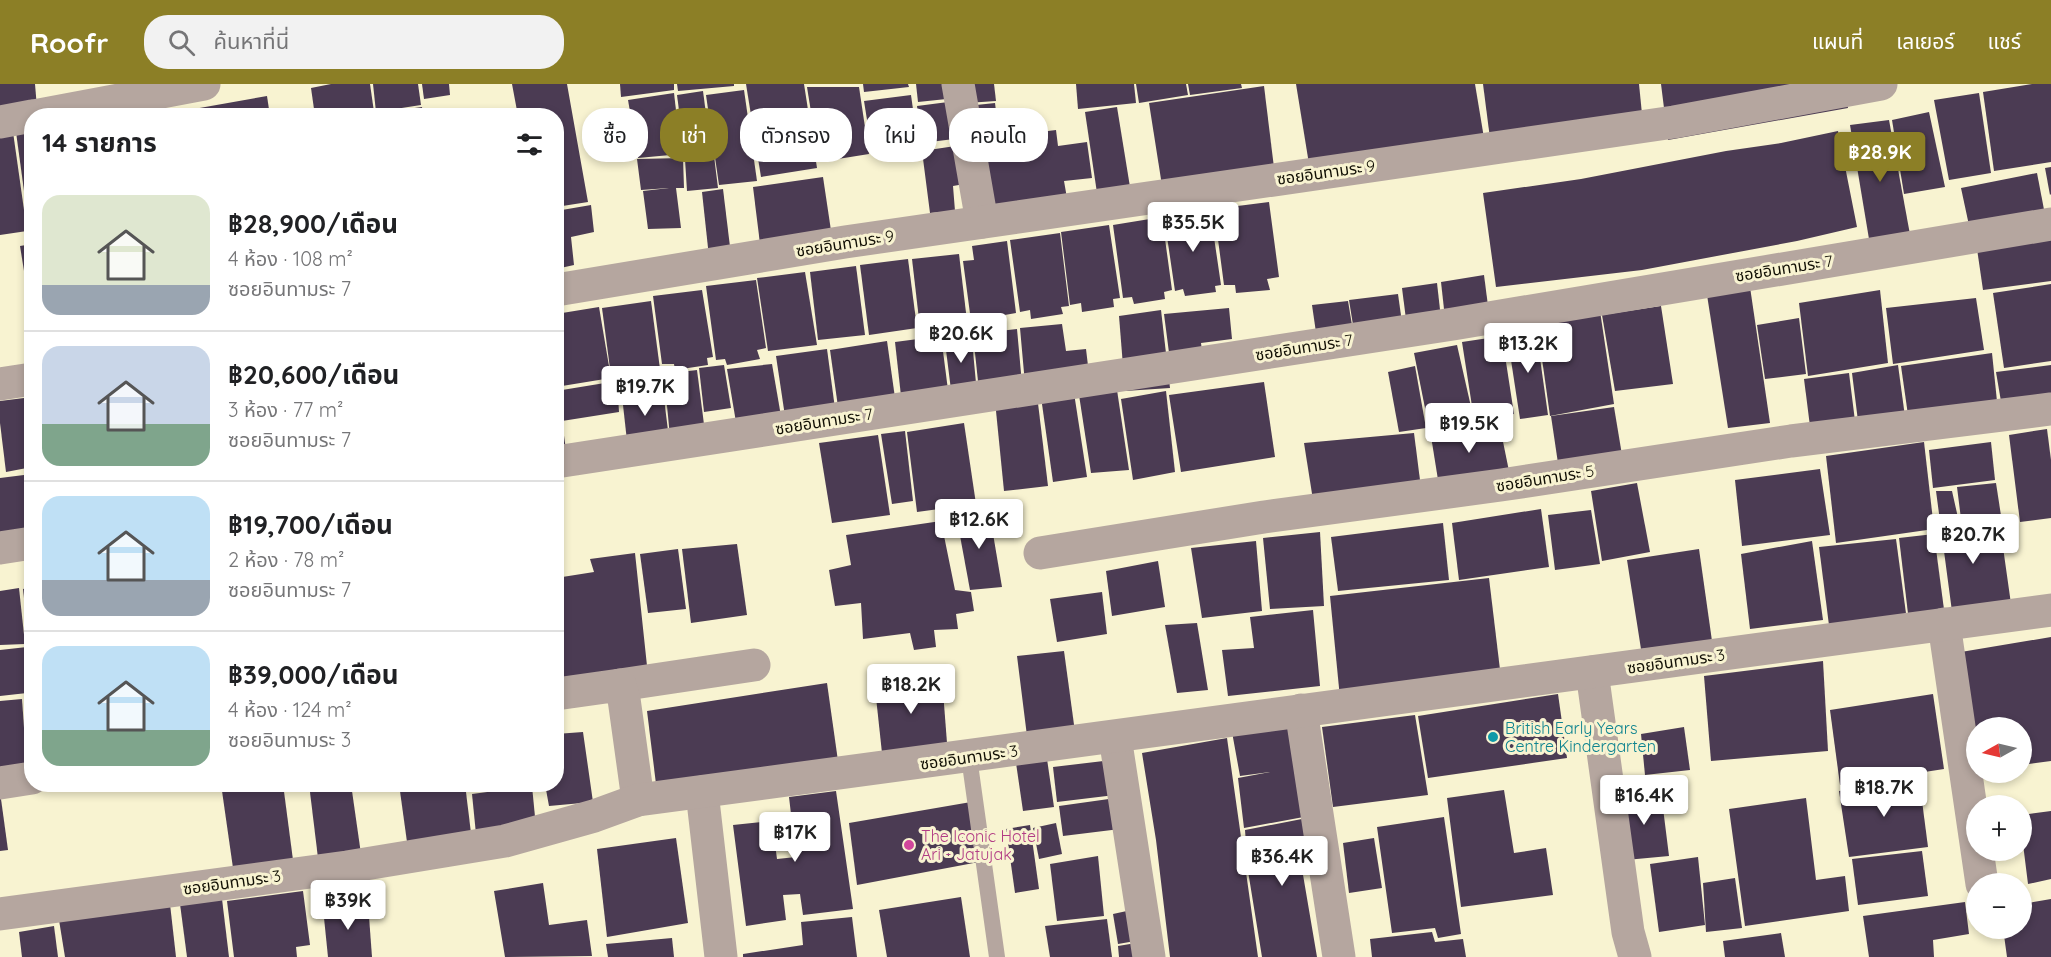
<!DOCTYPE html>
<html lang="th">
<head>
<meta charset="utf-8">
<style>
  body { margin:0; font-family:Quicksand,"Noto Sans Thai",sans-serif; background:#f2f2f2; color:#202124; height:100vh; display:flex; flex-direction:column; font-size:22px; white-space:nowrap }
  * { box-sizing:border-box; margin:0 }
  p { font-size:20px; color:#757577 }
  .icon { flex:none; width:33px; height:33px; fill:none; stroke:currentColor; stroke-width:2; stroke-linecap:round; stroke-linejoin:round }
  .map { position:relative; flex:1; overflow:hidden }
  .side { position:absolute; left:24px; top:24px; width:540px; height:684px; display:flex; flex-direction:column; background:#fff; border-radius:24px; box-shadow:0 3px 9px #0003 }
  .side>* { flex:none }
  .guide { position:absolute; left:582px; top:24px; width:570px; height:54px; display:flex; gap:12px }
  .needle { width:39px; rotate:262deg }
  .fabs { position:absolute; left:1966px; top:633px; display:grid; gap:12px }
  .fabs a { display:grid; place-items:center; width:66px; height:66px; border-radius:50%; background:#fff; box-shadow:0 3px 9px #0003; font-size:30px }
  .price { position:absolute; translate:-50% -51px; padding:0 14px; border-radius:6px; background:#fff; color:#222; font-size:20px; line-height:39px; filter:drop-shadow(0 2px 3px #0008) }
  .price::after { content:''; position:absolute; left:50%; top:36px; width:18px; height:14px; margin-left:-9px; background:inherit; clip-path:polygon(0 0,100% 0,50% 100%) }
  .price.on { background:#8c7f26; color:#fff }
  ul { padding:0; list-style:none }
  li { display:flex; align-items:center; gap:18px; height:150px; padding:0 18px }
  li+li { border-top:2px solid #e0e0e0 }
  li span { display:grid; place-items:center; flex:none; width:168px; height:120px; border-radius:18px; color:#555 }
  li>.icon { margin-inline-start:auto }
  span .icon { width:72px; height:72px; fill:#fffc; stroke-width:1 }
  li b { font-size:26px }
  h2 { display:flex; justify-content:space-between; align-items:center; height:72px; padding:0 18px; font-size:26px }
  .chip { padding:0 21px; border-radius:24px; background:#fff; box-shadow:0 3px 9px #0003; font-size:21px; line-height:54px }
  .chip.on { background:#8c7f26; color:#fff }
  header { display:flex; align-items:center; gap:36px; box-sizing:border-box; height:84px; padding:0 30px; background:#8c7f26; color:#fff }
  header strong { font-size:28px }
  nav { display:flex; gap:33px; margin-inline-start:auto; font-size:21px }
  .search { width:420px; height:54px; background:#f2f2f2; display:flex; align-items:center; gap:15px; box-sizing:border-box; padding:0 21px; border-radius:24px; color:#757577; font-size:22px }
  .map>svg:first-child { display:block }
  .building { fill:#4b3b53 }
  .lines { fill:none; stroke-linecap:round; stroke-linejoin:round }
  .service { stroke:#b5a69f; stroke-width:16 }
  .minor { stroke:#b5a69f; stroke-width:33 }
  .culture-dot { fill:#0f9aa8; stroke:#f8f3d1; stroke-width:2 }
  .hotel-dot { fill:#d1479c; stroke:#f8f3d1; stroke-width:2 }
  .labels { text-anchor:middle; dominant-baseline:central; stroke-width:6; stroke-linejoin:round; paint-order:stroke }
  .street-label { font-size:16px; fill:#110f04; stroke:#f8f3d1 }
  .culture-label { font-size:16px; fill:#0d838f; stroke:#f8f3d1; text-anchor:start }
  .hotel-label { font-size:16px; fill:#b23c85; stroke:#f8f3d1; text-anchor:start }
</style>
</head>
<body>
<header>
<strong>Roofr</strong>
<div class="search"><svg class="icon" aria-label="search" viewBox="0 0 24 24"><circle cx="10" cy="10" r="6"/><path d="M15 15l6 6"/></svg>ค้นหาที่นี่</div>
<nav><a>แผนที่</a><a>เลเยอร์</a><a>แชร์</a></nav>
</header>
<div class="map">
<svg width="2051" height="873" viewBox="0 0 2051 873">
  <rect width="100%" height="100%" fill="#f8f3d1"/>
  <!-- building -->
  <g class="building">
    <polygon points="0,0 35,0 37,24 0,29"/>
    <polygon points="331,0 370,0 374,28 353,32 315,32 311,4"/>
    <polygon points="373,0 418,0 421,21 376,28"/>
    <polygon points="422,0 449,0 450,11 424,15"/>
    <polygon points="512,0 567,0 588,118 556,123 556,32 518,32"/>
    <polygon points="620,0 674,0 674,6 621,13"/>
    <polygon points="677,0 734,0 734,2 678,7"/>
    <polygon points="746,0 804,0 817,84 761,93"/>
    <polygon points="863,0 908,0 909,3 864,8"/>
    <polygon points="916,0 954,0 956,14 918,18"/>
    <polygon points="965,0 994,0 996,17 967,19"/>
    <polygon points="1076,0 1134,0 1136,19 1078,25"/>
    <polygon points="1136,0 1186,0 1188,11 1139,19"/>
    <polygon points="1188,0 1241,0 1242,4 1190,11"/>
    <polygon points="1296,0 1475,0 1485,60 1309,80"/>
    <polygon points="1483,0 1639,0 1644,50 1492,70"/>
    <polygon points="1661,0 1844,0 1848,24 1668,56"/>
    <polygon points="2032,0 2051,0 2051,78 1994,87 1983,8"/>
    <polygon points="1264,2 1275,92 1163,108 1149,19"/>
    <polygon points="807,3 859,3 869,70 819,78"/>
    <polygon points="744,6 757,97 719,101 706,11"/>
    <polygon points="703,7 711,68 685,72 677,11"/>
    <polygon points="674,9 681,70 638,74 628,16"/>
    <polygon points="1979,9 1991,89 1949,96 1934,16"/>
    <polygon points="911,11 918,61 872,67 864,17"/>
    <polygon points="267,12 270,32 178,32 177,28"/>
    <polygon points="956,17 962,54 922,59 917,22"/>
    <polygon points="995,19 999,52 972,56 967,22"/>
    <polygon points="422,23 423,32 377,32 377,29"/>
    <polygon points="1117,23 1130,103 1097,109 1085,28"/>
    <polygon points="626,27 631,64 600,70 596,30"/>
    <polygon points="1929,28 1945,103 1904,110 1892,36"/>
    <polygon points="1889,36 1911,156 1870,161 1850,41"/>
    <polygon points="32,45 32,151 30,151 16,48"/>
    <polygon points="1056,46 1058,62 1087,58 1092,94 1064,97 1068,120 995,128 984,55"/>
    <polygon points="1838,47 1857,143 1797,157 1642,186 1496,203 1483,109 1581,95 1726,67 1781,59"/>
    <polygon points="13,48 27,147 0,151 0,51"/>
    <polygon points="962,61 970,99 953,102 955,127 930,129 922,67"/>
    <polygon points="714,72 718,104 687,107 685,75"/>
    <polygon points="683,74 684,104 676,104 681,144 648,145 643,107 669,104 641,106 637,75"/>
    <polygon points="2051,83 2051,110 2050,111 2045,84"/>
    <polygon points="2037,89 2046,136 1970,146 1961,104"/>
    <polygon points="823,93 833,160 761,168 753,103"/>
    <polygon points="723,105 731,171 709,173 702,108"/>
    <polygon points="1269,118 1279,193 1267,195 1270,206 1236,209 1235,201 1224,201 1214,125"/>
    <polygon points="591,121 594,148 571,153 574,181 556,185 556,127"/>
    <polygon points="1210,126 1221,201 1215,202 1216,208 1185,212 1183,205 1175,207 1164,132"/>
    <polygon points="1162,133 1172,206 1164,208 1165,215 1134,220 1132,213 1123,214 1113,141"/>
    <polygon points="1109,141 1120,214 1113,215 1114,223 1082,228 1081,219 1070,221 1061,148"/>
    <polygon points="2051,148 2051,197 1983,206 1976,158"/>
    <polygon points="1060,149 1069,222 1061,223 1063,230 1031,235 1030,226 1020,228 1010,156"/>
    <polygon points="1007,157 1016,229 971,237 963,177 974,176 972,162"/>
    <polygon points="32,160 32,224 30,224 20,162"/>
    <polygon points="959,170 967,237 920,244 912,175"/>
    <polygon points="908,175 917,244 869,251 860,181"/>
    <polygon points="856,182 865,251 818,256 810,188"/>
    <polygon points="805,188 817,261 768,267 757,194"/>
    <polygon points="1484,191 1491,245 1447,252 1441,198"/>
    <polygon points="756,196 766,264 757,266 760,275 727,281 725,275 716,276 706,202"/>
    <polygon points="1437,199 1443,252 1409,259 1402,204"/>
    <polygon points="2051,200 2051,277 2004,284 1993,209"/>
    <polygon points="1750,203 1770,339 1728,344 1707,211"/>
    <polygon points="702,206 713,273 707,274 708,281 675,286 674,280 662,280 653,212"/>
    <polygon points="1880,206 1888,279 1808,292 1799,219"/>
    <polygon points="1398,210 1405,260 1357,266 1349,216"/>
    <polygon points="1976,214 1984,266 1893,280 1886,224"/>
    <polygon points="651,217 660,285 611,292 602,224"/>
    <polygon points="1348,217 1356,265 1319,269 1312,221"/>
    <polygon points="1661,222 1673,300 1615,307 1602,231"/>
    <polygon points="599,223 611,294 562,302 556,263 556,230"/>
    <polygon points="1229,224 1232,255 1201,259 1205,289 1172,292 1164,230"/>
    <polygon points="1161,226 1170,304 1125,307 1119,232"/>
    <polygon points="1600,227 1614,320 1550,332 1537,239"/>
    <polygon points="1799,234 1806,290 1765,295 1757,241"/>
    <polygon points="1062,240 1066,267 1086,265 1089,290 1026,311 1020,244"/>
    <polygon points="1017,245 1023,311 980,316 973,250"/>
    <polygon points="971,246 977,310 952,314 944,250"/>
    <polygon points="1536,246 1548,331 1520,335 1507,250"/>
    <polygon points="941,252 948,306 901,312 895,258"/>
    <polygon points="1502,252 1514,330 1474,335 1462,258"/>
    <polygon points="887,257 896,321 839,330 830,266"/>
    <polygon points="1457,261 1474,336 1429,344 1414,269"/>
    <polygon points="827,265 836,332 786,339 776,272"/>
    <polygon points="1992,269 1998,327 1909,338 1901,282"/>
    <polygon points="772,280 782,338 737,344 727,285"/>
    <polygon points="724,281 731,324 704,328 699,284"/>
    <polygon points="1898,281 1906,340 1859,345 1852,289"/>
    <polygon points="2051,281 2051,335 2005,341 1996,288"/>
    <polygon points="1415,282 1426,344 1399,348 1388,288"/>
    <polygon points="697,286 705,348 670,353 664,290"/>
    <polygon points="1849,289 1856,345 1811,350 1804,295"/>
    <polygon points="661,290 671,371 629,375 620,294"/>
    <polygon points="617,297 619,328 562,337 569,388 556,390 556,307"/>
    <polygon points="1264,298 1275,373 1181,388 1169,311"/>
    <polygon points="1117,306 1129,386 1091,389 1079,311"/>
    <polygon points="1166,307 1175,388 1133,396 1121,315"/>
    <polygon points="1074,309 1087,393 1053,398 1041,313"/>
    <polygon points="1037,311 1048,402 1004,407 995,317"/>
    <polygon points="32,313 32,383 6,388 0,339 0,317"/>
    <polygon points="1614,323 1623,377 1559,386 1551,332"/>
    <polygon points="1499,338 1510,392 1439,402 1430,346"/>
    <polygon points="964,339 976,420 917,428 907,348"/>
    <polygon points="2047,345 2051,376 2051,434 2020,438 2009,351"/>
    <polygon points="905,347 913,417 892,420 881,350"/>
    <polygon points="1414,349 1421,404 1313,416 1304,359"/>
    <polygon points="878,351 890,431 832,439 819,359"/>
    <polygon points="1924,358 1934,445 1836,459 1826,372"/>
    <polygon points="1991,358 1995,396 1933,404 1929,366"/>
    <polygon points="1820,385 1830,451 1742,462 1735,396"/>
    <polygon points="24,391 31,446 0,452 0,394"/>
    <polygon points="1637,399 1650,468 1602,477 1591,407"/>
    <polygon points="1996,399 2002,438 1962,443 1957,403"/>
    <polygon points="1936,407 1952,407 1961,447 2000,442 2012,527 1953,535"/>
    <polygon points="1541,425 1549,483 1459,496 1452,439"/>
    <polygon points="989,426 1002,503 970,506 956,430"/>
    <polygon points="1591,426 1600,480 1555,486 1548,431"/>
    <polygon points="941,437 955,506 971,508 974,527 956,530 958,545 934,546 936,563 914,566 910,549 863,555 861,519 835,522 829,486 851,481 846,451"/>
    <polygon points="1443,439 1449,496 1338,507 1331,453"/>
    <polygon points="1320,448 1324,522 1270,525 1263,454"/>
    <polygon points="1934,450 1945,533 1909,538 1899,454"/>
    <polygon points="1896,455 1907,537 1830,549 1819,463"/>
    <polygon points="1256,457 1262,527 1202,534 1191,464"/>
    <polygon points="1812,457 1823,536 1750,545 1741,470"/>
    <polygon points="737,460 747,531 691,539 682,465"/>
    <polygon points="678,465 686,525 648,529 640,470"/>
    <polygon points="1699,465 1712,557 1641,565 1627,476"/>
    <polygon points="635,469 650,610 556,623 556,494 594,488 590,475"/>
    <polygon points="1158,477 1165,523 1112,532 1106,487"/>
    <polygon points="1489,494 1501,594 1340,614 1330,512"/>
    <polygon points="32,503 32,557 29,558 23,505"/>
    <polygon points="19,504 25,560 0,561 0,507"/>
    <polygon points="1102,508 1107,550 1057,558 1050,515"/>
    <polygon points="1313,526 1320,602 1228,612 1222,566 1254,564 1250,533"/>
    <polygon points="1197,539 1208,606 1177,609 1165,541"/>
    <polygon points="2051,553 2051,677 2022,681 2022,644 1977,644 1977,664 1961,568"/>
    <polygon points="27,563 27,609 0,612 0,566"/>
    <polygon points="1064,567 1075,648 1027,652 1017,572"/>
    <polygon points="1823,577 1828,667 1711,677 1704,592"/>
    <polygon points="942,594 947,659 882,669 875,604"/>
    <polygon points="827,599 839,684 657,708 647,627"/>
    <polygon points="1558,610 1567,674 1428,694 1418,632"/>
    <polygon points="1933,610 1944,685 1840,701 1830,626"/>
    <polygon points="22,615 27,686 0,689 0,617"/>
    <polygon points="1415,631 1428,711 1333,723 1322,643"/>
    <polygon points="1295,638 1309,732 1244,744 1238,694 1270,688 1240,692 1232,648"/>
    <polygon points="1684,643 1690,686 1645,691 1641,650"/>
    <polygon points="583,648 593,718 549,722 545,700 556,700 556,650"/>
    <polygon points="1227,654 1258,873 1170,873 1156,756 1142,669"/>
    <polygon points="1047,675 1054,723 1023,727 1016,679"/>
    <polygon points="1112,676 1115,711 1057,718 1053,683"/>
    <polygon points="1919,694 1928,763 1849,773 1839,707"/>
    <polygon points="221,700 283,700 293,776 233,784"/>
    <polygon points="309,700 351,700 361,770 318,774"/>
    <polygon points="399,700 465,700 471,749 407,758"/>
    <polygon points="469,700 509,700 509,702 470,706"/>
    <polygon points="532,702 536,743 476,750 472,710"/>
    <polygon points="1504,706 1514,769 1546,764 1553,811 1461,823 1447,714"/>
    <polygon points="836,707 853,825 803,831 800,810 783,811 786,836 746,842 733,741 772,737 777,775 796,773 789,713"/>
    <polygon points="1661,708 1669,772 1626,776 1618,713"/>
    <polygon points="1116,714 1120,745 1063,752 1059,722"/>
    <polygon points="1806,714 1816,796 1845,792 1849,827 1745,842 1729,725"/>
    <polygon points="0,715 1,715 8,766 0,767"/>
    <polygon points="971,718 979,778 857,801 849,739"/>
    <polygon points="2051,727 2051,795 2028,800 2022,752 2022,731"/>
    <polygon points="1312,733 1318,777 1301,779 1317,873 1262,873 1248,787 1245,746"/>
    <polygon points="1444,733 1461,850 1438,854 1435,844 1392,849 1377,743"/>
    <polygon points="1056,739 1062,770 1039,775 1033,744"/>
    <polygon points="1030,741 1039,805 1015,809 1006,745"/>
    <polygon points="676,754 688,839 607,853 597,765"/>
    <polygon points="1374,754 1382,804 1349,809 1343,759"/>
    <polygon points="1922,767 1928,812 1858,821 1852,775"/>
    <polygon points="1098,772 1104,832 1057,837 1050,780"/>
    <polygon points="1698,773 1705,841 1659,848 1650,780"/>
    <polygon points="1735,794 1742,844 1706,848 1703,799"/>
    <polygon points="543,799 549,841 587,836 592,872 505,873 494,807"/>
    <polygon points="303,807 310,861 296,863 297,873 234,873 227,817"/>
    <polygon points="961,813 970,873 887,873 879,826"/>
    <polygon points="222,815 229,873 187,873 180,820"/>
    <polygon points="2051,815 2051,873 2007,873 2003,844 2022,844 2022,820"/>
    <polygon points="1965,818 1969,850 1933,856 1934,873 1869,873 1863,832"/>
    <polygon points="368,819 372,873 328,873 323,824"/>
    <polygon points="170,820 176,873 65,873 59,836"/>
    <polygon points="1136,825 1141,856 1118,860 1113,830"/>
    <polygon points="852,833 857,873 743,873 743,870 803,861 801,838"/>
    <polygon points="1107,835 1112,873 1050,873 1045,842"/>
    <polygon points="54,842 58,873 22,873 19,848"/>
    <polygon points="1432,848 1435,858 1463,855 1466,873 1372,873 1370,855"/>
    <polygon points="1781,849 1785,873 1725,873 1723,857"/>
    <polygon points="672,854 674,873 608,873 606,860"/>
    <polygon points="1142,858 1144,873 1119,873 1118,862"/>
  </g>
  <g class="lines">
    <!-- service -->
    <polyline class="service" points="969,673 997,873"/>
    <!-- minor -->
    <g class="minor">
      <polyline points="958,0 982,138"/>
      <polyline points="34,32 204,0"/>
      <polyline points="0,38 32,32"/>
      <polyline points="556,206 845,158 1674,38 1881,0"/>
      <polyline points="0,300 32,295"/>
      <polyline points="556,378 1453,240 2051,140"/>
      <polyline points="0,464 32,459"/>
      <polyline points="1040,469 1264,433 1501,401 1791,357 2051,325"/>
      <polyline points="1944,540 1982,800"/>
      <polyline points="1592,588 1628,848 1635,873"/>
      <polyline points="620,601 754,581"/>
      <polyline points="556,610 620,601 624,615 638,716"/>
      <polyline points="1301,626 1339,873"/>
      <polyline points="1115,653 1149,873"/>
      <polyline points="0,699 32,694"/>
      <polyline points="702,708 721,873"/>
      <polyline points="0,830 347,783 505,757 594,732 638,716 2051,526"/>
    </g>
  </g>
  <!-- markers -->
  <circle class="culture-dot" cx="1493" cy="653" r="6"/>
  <circle class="hotel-dot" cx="909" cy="761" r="6"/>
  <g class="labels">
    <!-- street labels -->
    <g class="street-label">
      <text transform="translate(1326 88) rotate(-8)">ซอยอินทามระ 9</text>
      <text transform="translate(845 159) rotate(-9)">ซอยอินทามระ 9</text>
      <text transform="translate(1784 184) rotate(-9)">ซอยอินทามระ 7</text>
      <text transform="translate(1304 263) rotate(-9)">ซอยอินทามระ 7</text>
      <text transform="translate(824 337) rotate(-9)">ซอยอินทามระ 7</text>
      <text transform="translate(1545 394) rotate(-9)">ซอยอินทามระ 5</text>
      <text transform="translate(1676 577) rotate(-8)">ซอยอินทามระ 3</text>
      <text transform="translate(969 673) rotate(-8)">ซอยอินทามระ 3</text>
      <text transform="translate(232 798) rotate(-8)">ซอยอินทามระ 3</text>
    </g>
    <!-- culture labels -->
    <g class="culture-label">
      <text x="1505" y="644">British Early Years<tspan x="1505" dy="18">Centre Kindergarten</tspan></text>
    </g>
    <!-- hotel labels -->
    <g class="hotel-label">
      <text x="921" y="752">The Iconic Hotel<tspan x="921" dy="18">Ari - Jatujak</tspan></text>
    </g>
  </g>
</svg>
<div class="fabs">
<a><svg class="needle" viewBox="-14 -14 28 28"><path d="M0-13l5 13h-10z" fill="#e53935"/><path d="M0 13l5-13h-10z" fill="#757577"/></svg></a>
<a>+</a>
<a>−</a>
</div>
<b class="price on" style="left:1880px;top:99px">฿28.9K</b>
<b class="price" style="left:1193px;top:169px">฿35.5K</b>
<b class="price" style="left:961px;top:280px">฿20.6K</b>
<b class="price" style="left:1528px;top:290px">฿13.2K</b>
<b class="price" style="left:645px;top:333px">฿19.7K</b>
<b class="price" style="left:1469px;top:370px">฿19.5K</b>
<b class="price" style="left:979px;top:466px">฿12.6K</b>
<b class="price" style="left:1973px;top:481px">฿20.7K</b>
<b class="price" style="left:911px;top:631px">฿18.2K</b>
<b class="price" style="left:1884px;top:734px">฿18.7K</b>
<b class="price" style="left:1644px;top:742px">฿16.4K</b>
<b class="price" style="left:795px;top:779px">฿17K</b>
<b class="price" style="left:1282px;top:803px">฿36.4K</b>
<b class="price" style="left:348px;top:847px">฿39K</b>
<div class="guide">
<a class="chip">ซื้อ</a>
<a class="chip on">เช่า</a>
<a class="chip">ตัวกรอง</a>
<a class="chip">ใหม่</a>
<a class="chip">คอนโด</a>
</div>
<section class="side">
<h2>14 รายการ<svg class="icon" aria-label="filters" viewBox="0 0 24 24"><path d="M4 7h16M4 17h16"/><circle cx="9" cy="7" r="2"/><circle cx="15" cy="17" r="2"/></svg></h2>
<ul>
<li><span style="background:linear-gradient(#dfe7d0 75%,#9aa5b1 0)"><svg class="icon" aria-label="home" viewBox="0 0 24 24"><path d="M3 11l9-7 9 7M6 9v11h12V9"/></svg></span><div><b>฿28,900/เดือน</b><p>4 ห้อง · 108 m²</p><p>ซอยอินทามระ 7</p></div></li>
<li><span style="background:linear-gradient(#c9d6e8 65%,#7fa58c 0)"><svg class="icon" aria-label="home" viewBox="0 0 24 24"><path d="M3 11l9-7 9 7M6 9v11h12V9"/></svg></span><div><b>฿20,600/เดือน</b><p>3 ห้อง · 77 m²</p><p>ซอยอินทามระ 7</p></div></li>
<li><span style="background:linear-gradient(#bfe0f5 70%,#9aa5b1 0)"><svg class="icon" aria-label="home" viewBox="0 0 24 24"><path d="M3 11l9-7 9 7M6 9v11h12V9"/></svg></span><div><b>฿19,700/เดือน</b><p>2 ห้อง · 78 m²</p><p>ซอยอินทามระ 7</p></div></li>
<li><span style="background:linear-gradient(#bfe0f5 70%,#7fa58c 0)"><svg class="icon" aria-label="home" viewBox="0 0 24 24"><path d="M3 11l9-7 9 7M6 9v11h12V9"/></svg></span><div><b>฿39,000/เดือน</b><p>4 ห้อง · 124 m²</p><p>ซอยอินทามระ 3</p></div></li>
</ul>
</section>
</div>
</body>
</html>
